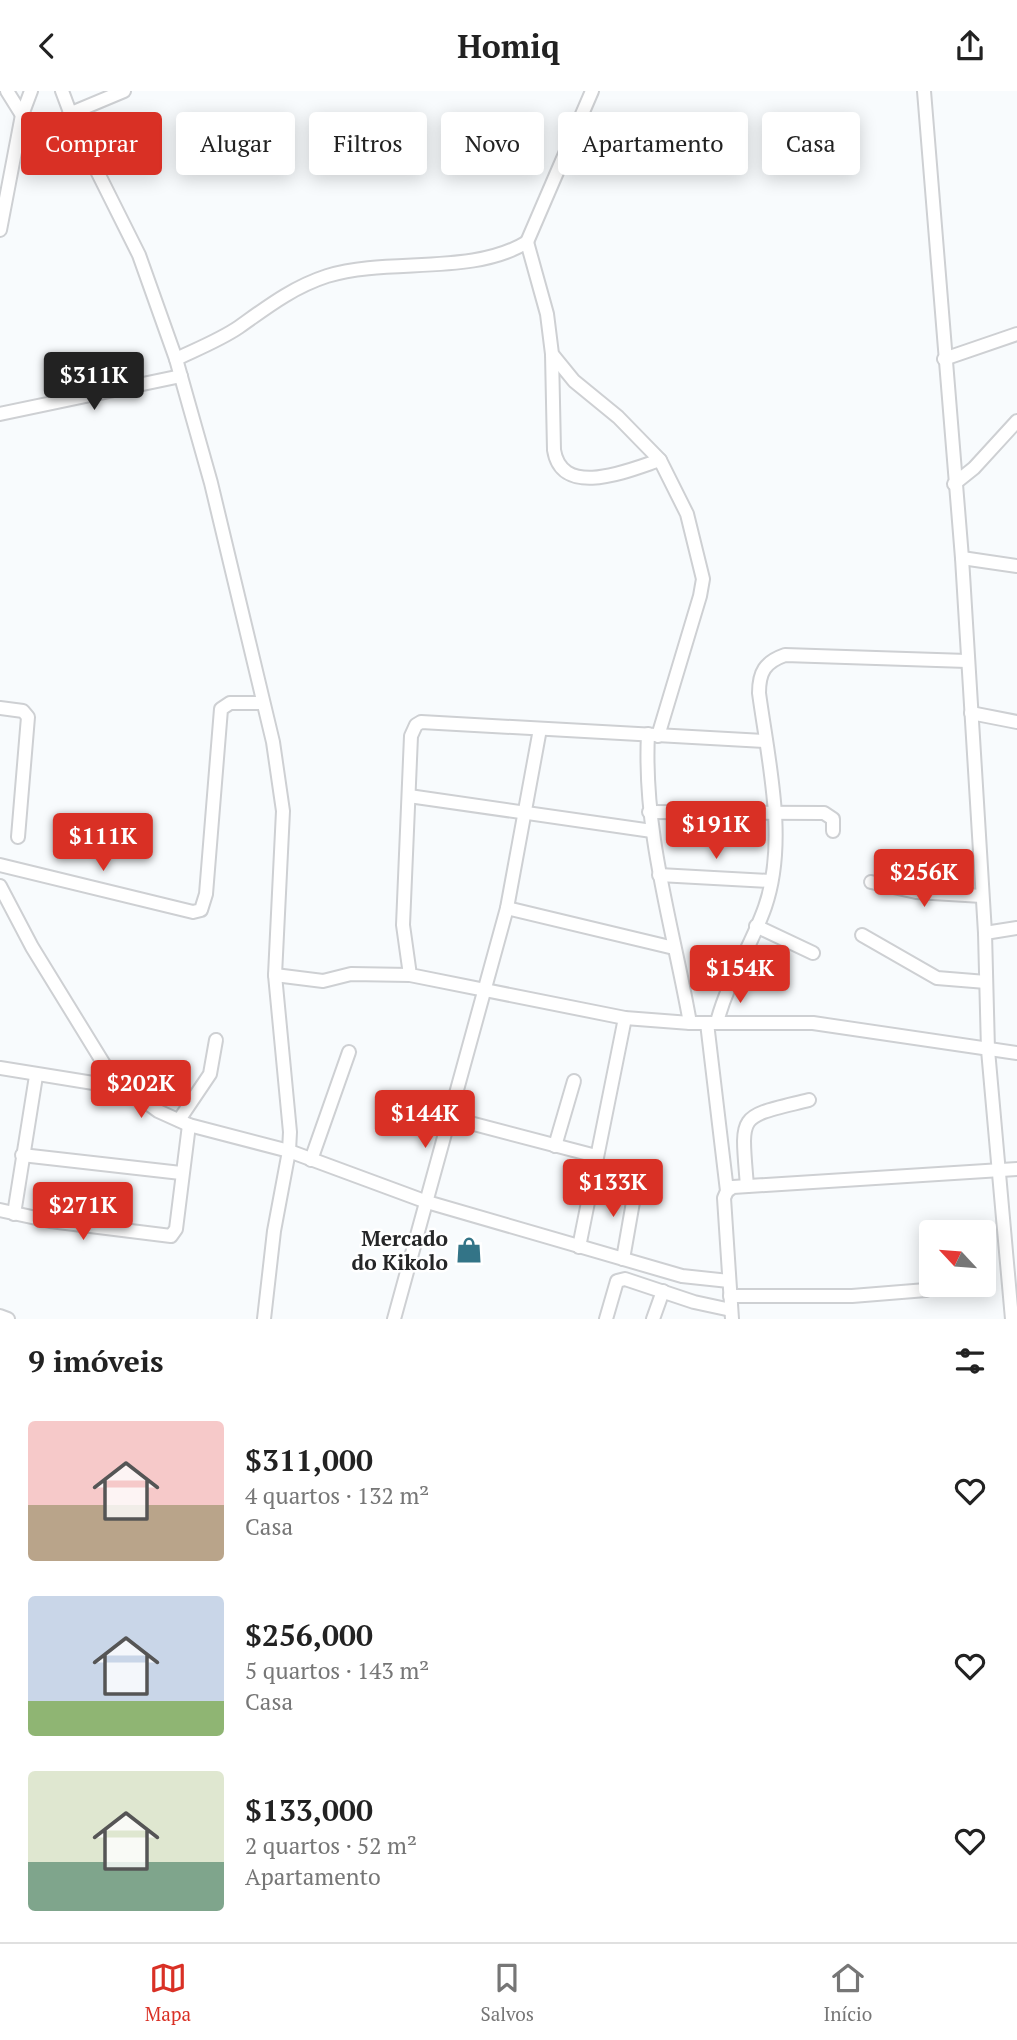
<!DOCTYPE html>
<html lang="pt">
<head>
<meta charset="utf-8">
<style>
  body { margin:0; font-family:"PT Serif",serif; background:#f6f6f6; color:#222; height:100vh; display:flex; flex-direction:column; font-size:26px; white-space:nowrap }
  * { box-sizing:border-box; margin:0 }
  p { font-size:23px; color:#767676 }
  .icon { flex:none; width:38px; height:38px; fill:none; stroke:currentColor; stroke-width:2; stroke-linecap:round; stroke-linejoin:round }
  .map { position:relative; height:1228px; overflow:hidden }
  .side { display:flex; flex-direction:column; background:#fff; flex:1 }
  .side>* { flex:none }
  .guide { position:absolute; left:21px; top:21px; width:976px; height:63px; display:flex; gap:14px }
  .needle { width:46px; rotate:296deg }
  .tools { position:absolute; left:919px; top:1129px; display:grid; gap:14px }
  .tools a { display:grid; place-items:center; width:77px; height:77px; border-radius:7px; background:#fff; box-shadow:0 4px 18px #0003; font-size:35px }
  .price { position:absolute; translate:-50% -60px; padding:0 16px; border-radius:7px; background:#d93025; color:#fff; font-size:23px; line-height:46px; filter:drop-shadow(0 2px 4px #0008) }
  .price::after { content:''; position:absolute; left:50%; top:42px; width:21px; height:16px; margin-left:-10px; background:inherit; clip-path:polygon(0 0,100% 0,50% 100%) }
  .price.on { background:#222; color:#fff }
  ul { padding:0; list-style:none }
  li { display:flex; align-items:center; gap:21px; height:175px; padding:0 28px }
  li span { display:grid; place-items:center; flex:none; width:196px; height:140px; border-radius:7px; color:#555 }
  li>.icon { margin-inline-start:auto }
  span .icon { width:84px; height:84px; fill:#fffc; stroke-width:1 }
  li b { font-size:30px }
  h2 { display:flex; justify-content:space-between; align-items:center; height:84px; padding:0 28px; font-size:30px }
  .pill { padding:0 24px; border-radius:7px; background:#fff; box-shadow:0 4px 18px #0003; font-size:24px; line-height:63px }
  .pill.on { background:#d93025; color:#fff }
  header { display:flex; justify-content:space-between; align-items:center; height:91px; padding:0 28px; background:#fff; font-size:32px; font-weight:600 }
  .tab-bar { display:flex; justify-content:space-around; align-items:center; height:98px; border-top:2px solid #e0e0e0; background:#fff; font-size:19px; color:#767676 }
  .tab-bar a { display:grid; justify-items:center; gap:4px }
  .tab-bar .on { color:#d93025 }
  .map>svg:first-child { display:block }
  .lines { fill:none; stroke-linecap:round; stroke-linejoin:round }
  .minor-casing { stroke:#ced0d3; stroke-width:16 }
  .minor { stroke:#fff; stroke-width:12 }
  .labels { text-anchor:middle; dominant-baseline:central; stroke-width:5; stroke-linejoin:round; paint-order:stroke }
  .poi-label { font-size:21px; font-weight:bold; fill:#252627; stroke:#fff; text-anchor:end }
</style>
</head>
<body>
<header><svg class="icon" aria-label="back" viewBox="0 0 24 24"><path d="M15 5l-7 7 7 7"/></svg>Homiq<svg class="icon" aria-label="share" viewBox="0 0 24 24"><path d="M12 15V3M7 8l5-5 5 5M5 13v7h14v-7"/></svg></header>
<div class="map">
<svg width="1017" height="1228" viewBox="0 0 1017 1228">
  <rect width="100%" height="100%" fill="#f8fbfd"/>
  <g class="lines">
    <!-- minor casing -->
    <g class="minor-casing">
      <g id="minor">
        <polyline points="7,0 22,24"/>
        <polyline points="62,0 77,40 139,164 176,268 211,392 273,651 283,720 275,884 290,1041 289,1060 274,1140 264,1228"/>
        <polyline points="924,0 962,467 985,842 988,959 1012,1228"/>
        <polyline points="69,23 124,0"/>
        <polyline points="0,139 22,24 31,0"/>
        <polyline points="527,151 592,0"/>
        <path d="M552,263L554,359C562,409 632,378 660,369"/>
        <path d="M176,268C197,258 220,249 239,236C267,216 293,196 327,185C389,166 472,185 527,151L547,223L552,263L574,290L618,326L660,369L687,423L703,488L700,505L658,645"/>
        <polyline points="944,268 1017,243"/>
        <polyline points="0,323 181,285"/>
        <polyline points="954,393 974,377 1017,330"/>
        <polyline points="962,467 1017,475"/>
        <polyline points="0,617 23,620 28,626 18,746"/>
        <polyline points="971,622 1017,631"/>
        <path d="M648,643C643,743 673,835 690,932"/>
        <polyline points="766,650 421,631 416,634 411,645 403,834 410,884 625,927 690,932 813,932 1017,962"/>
        <polyline points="409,705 652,740"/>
        <polyline points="649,721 824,722 833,728 833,740"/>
        <polyline points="0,774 193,821 201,819 206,803 221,618 230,612 263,612"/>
        <polyline points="659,784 770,790"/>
        <polyline points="871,791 916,801 982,805"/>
        <polyline points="0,795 32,856 118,996"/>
        <polyline points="507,817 674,857"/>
        <polyline points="756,835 813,862"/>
        <polyline points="985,842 1017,837"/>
        <polyline points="862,844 937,887 986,891"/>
        <polyline points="275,884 323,890 351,883 410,884"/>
        <path d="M717,931C728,889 751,856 765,816C788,750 768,669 759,602C759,581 765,571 785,564L967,570"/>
        <polyline points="707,932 727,1100 724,1107 732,1228"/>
        <polyline points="0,977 118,996 132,1001 158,1020 189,1034 289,1060 427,1111 682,1185 729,1190"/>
        <polyline points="451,1027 596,1065"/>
        <polyline points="179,1029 210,983 216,949"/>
        <polyline points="555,1055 574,990"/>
        <polyline points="22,1064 181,1082"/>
        <polyline points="311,1069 349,961"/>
        <path d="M747,1095C741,1020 737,1027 809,1009"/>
        <polyline points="727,1100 733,1096 1017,1078"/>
        <polyline points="0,1119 50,1130 171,1145 176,1138 189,1034"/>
        <polyline points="14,1123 36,985"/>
        <polyline points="579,1156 625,927"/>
        <polyline points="623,1168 636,1094"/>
        <polyline points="730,1205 852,1205 926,1199"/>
        <polyline points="0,1225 8,1228"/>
        <polyline points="394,1228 507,817 540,638"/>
        <polyline points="606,1228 617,1190 625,1188 694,1211 731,1219"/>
        <polyline points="653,1228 663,1200"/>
      </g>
    </g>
    <!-- minor -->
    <use href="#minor" class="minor"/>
  </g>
  <!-- icons -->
  <defs>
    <g id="shop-bare" transform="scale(2.1)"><path d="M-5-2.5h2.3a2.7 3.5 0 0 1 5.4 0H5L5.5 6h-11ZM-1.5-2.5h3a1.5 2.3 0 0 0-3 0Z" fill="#337487" stroke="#fff" stroke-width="2.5" paint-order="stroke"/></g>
  </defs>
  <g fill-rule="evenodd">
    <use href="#shop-bare" x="469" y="1159"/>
  </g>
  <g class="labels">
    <!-- poi labels -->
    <g class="poi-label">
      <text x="448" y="1147">Mercado<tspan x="448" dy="24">do Kikolo</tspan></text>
    </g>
  </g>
</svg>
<div class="tools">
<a><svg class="needle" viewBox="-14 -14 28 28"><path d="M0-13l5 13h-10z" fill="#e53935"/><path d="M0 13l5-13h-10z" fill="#767676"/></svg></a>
</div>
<b class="price on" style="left:94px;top:321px">$311K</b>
<b class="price" style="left:716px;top:770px">$191K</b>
<b class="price" style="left:103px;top:782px">$111K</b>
<b class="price" style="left:924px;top:818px">$256K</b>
<b class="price" style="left:740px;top:914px">$154K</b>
<b class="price" style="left:141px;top:1029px">$202K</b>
<b class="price" style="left:425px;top:1059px">$144K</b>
<b class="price" style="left:613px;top:1128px">$133K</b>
<b class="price" style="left:83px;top:1151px">$271K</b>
<div class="guide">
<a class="pill on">Comprar</a>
<a class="pill">Alugar</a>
<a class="pill">Filtros</a>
<a class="pill">Novo</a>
<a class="pill">Apartamento</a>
<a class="pill">Casa</a>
</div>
</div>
<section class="side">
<h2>9 imóveis<svg class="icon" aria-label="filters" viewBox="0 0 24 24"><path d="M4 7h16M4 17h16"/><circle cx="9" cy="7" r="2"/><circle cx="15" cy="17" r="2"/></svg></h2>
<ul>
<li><span style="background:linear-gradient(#f6c9c9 60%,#b9a48a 0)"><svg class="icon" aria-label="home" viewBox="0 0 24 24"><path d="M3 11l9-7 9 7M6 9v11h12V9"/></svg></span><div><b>$311,000</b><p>4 quartos · 132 m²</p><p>Casa</p></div><svg class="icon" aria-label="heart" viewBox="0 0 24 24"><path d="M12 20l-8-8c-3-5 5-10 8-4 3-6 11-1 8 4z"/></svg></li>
<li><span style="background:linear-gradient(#c9d6e8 75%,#8fb573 0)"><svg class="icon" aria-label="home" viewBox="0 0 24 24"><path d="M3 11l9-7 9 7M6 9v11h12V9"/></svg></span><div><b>$256,000</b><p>5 quartos · 143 m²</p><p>Casa</p></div><svg class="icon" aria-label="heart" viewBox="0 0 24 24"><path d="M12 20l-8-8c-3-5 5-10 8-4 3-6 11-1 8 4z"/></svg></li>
<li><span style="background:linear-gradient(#dfe7d0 65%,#7fa58c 0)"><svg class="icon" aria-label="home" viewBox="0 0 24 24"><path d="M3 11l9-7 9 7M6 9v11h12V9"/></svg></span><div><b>$133,000</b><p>2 quartos · 52 m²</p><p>Apartamento</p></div><svg class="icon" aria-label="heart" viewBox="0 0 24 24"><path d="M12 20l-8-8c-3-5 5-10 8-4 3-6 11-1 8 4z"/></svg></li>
</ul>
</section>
<nav class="tab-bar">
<a class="on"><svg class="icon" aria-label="map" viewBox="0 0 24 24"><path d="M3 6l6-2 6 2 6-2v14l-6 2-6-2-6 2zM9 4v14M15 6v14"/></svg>Mapa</a>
<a><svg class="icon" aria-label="saved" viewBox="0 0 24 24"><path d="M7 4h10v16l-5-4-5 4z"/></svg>Salvos</a>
<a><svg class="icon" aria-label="home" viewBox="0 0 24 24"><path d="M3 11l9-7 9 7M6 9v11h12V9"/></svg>Início</a>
</nav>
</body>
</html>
